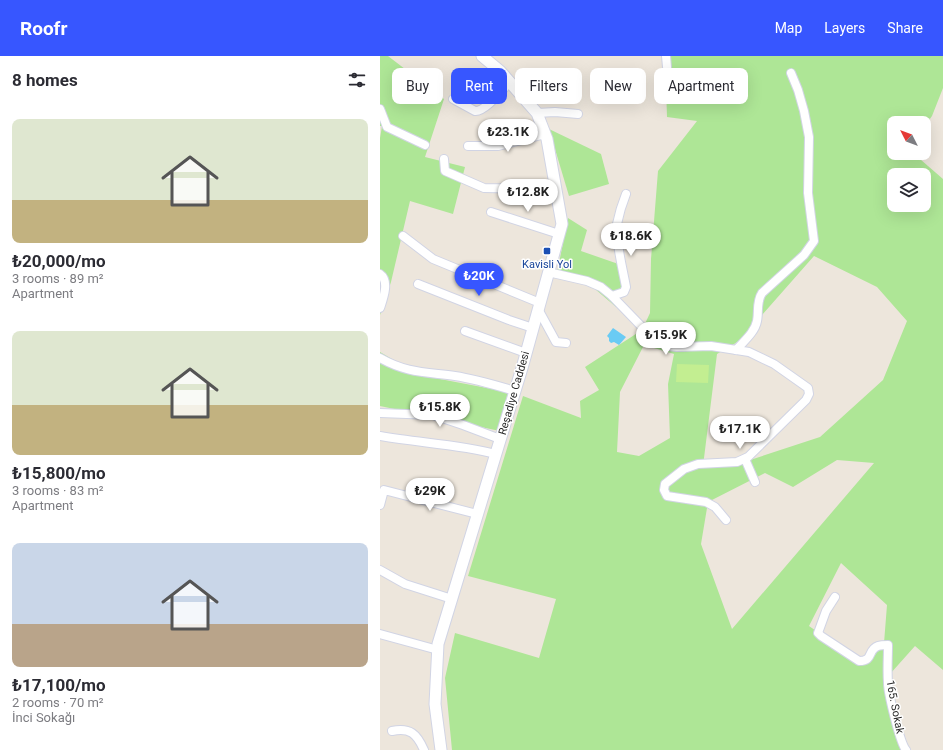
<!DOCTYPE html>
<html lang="en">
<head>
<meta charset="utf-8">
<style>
  body { margin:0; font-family:Roboto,sans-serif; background:#f2f2f3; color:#2b2b33; height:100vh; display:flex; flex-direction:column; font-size:15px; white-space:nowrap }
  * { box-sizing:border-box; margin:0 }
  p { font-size:13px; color:#7c7c81 }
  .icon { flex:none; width:22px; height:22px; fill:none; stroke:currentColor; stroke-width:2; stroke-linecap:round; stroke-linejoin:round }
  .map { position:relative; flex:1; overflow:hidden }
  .sheet { display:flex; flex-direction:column; background:#fff; width:380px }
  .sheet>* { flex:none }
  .hud { position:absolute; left:12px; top:12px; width:380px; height:36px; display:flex; gap:8px }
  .needle { width:26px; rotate:312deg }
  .fabs { position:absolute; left:507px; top:60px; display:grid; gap:8px }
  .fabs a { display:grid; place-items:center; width:44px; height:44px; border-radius:8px; background:#fff; box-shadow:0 4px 16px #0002; font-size:20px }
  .price { position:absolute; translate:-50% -34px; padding:0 9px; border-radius:14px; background:#fff; color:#222; font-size:13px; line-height:26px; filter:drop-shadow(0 1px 2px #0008) }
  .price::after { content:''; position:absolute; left:50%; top:24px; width:12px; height:9px; margin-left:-6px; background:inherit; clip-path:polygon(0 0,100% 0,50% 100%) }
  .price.active { background:#3756ff; color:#fff }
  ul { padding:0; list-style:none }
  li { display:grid; align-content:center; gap:8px; height:212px; padding:0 12px }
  li span { display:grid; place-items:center; height:124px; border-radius:8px; color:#555 }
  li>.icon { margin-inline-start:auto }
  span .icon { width:72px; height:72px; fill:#fffc; stroke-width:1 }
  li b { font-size:17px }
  h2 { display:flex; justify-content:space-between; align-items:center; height:48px; padding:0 12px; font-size:17px }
  .pill { padding:0 14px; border-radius:8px; background:#fff; box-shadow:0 4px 16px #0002; font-size:14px; line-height:36px }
  .pill.active { background:#3756ff; color:#fff }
  header { display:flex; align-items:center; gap:24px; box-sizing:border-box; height:56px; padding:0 20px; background:#3756ff; color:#fff }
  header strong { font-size:19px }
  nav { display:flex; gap:22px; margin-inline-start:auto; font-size:14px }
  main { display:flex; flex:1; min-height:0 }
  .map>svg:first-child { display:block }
  .green { fill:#aee696; fill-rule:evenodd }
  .pitch { fill:#c3ee91 }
  .water { fill:#6acbf4 }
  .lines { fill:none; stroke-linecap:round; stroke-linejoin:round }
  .street-casing { stroke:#d1d4e4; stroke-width:10 }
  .secondary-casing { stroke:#d1d4e4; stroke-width:13 }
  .street { stroke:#fff; stroke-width:8 }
  .secondary { stroke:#fff; stroke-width:11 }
  .transit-dot { fill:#1a4fb4; stroke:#fff; stroke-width:1.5 }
  .labels { text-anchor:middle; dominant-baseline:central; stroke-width:3; stroke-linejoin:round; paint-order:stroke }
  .transit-label { font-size:11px; fill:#164399; stroke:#fff }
  .street-label { font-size:11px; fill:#2b2b2b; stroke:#fff }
</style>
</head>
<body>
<header>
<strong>Roofr</strong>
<nav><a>Map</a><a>Layers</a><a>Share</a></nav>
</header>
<main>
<section class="sheet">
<h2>8 homes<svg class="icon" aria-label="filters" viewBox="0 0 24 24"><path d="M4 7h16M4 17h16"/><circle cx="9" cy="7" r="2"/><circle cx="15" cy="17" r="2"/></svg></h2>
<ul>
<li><span style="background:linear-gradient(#dfe7d0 65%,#c2b280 0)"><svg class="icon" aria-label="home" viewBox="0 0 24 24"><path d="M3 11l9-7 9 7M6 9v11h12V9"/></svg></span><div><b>₺20,000/mo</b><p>3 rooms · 89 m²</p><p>Apartment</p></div></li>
<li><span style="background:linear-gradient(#dfe7d0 60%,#c2b280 0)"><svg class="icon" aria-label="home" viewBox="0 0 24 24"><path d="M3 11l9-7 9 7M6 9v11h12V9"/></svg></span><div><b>₺15,800/mo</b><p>3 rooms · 83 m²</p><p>Apartment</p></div></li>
<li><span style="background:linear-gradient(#c9d6e8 65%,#b9a48a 0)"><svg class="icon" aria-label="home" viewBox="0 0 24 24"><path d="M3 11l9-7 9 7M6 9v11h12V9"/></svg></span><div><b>₺17,100/mo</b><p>2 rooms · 70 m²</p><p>İnci Sokağı</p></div></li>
</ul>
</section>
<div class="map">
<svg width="563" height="694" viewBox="0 0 563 694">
  <rect width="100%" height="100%" fill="#ede6dc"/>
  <!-- green -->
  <g class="green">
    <polygon points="0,0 8,0 64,43 45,101 85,111 73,158 30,145 11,226 0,259 0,82 2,70 0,70"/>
    <path d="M285,0H563V32L552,60L544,71V67H514V97H533L563,123V614L535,590L510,618L524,688L531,694H72L65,622L75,577L159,602L176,543L88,520L143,340L201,362L200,345L219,334L205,311L262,274L270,257L271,203L278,115L317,65L287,61ZM514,119H544V149H514ZM434,200L497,231L527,265L503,324L440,381L367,405L323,410L337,298L359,285ZM264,289L294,298L288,328L290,382L259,400L237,396L240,336ZM457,404L494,407L352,573L321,488L328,446L385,417L413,431ZM461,507L507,549L504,587L485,609L429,570Z"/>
    <polygon points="169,73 221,98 229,128 189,140"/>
    <polygon points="188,162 207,174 201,195 247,211 236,251 215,233 177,217"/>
    <polygon points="0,296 39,319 128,336 120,375 0,350"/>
  </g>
  <!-- pitch -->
  <polygon class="pitch" points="297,308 329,309 328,327 296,326"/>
  <!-- water -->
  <polygon class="water" points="233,272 246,281 239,289 234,286 231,287 229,285 229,282 227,280"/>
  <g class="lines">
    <!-- street casing -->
    <g class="street-casing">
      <g id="street">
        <polyline points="286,0 287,11"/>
        <path d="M73,43L95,55C105,56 123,33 130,26"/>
        <polyline points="0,53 7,71 45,89"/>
        <polyline points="157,57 175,56 198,58"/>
        <polyline points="88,90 118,90 165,78"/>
        <polyline points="64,103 65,115 104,132 146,133 176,138"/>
        <polyline points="111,156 179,178"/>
        <polyline points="23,180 53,203 160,247"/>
        <polyline points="168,216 207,225 221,231 232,240 262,271 282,287 288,290 297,291 331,290 369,296 394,308 428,332 429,338 426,344 368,401 357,406 318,408 304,413 285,428 284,434 287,440 326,446 335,451 346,464"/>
        <path d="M0,218C10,225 3,243 0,252"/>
        <polyline points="38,228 129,264 153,272"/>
        <path d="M232,240L244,236L246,231C243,214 235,184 237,168C239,158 242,148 246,138"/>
        <polyline points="158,253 176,286 186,287"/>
        <polyline points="85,275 146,297"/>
        <path d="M356,294C364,285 375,276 377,265C379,256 376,246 382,237L424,199L434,185L428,137L429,81L424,55L418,34L411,17"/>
        <path d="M0,302C26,317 46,316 75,320C95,323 115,329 135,335"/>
        <polyline points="0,357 53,359 83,369 120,383"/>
        <path d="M0,380C39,387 78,388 116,398"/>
        <polyline points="365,403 375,426"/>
        <polyline points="0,449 4,434 97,458"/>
        <polyline points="0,514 25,528 72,543"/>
        <path d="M455,541L446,555L438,577L441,580L479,605C494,605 487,594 498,590C501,589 505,589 508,589C508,602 507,614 508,627C508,637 520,687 526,694"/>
        <polyline points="0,578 58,594"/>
        <path d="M12,675C30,671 37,678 44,694"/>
      </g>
    </g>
    <!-- secondary casing -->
    <g class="secondary-casing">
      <polyline id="secondary" points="61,694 55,648 58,588 142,312 182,168 167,83 157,57 120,15 102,0"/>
    </g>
    <!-- street -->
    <use href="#street" class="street"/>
    <!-- secondary -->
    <use href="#secondary" class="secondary"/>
  </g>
  <!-- markers -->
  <rect class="transit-dot" x="163" y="191" width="8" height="8" rx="2"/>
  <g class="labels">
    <!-- transit labels -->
    <g class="transit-label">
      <text x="167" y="208">Kavisli Yol</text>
    </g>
    <!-- street labels -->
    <g class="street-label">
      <text transform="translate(134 337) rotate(-74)">Reşadiye Caddesi</text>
      <text transform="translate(515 651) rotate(79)">165. Sokak</text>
    </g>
  </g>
</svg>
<div class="fabs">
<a><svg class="needle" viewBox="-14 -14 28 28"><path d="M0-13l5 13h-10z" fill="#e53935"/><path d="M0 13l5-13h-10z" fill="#7c7c81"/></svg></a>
<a><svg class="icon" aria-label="layers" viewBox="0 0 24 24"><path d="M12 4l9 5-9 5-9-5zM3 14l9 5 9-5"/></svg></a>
</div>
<b class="price" style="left:128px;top:97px">₺23.1K</b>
<b class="price" style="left:148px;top:157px">₺12.8K</b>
<b class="price" style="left:251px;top:201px">₺18.6K</b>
<b class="price active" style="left:99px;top:241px">₺20K</b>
<b class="price" style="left:286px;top:300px">₺15.9K</b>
<b class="price" style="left:60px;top:372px">₺15.8K</b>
<b class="price" style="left:360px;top:394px">₺17.1K</b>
<b class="price" style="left:50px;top:456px">₺29K</b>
<div class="hud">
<a class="pill">Buy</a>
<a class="pill active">Rent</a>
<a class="pill">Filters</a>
<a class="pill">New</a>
<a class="pill">Apartment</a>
</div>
</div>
</main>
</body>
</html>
